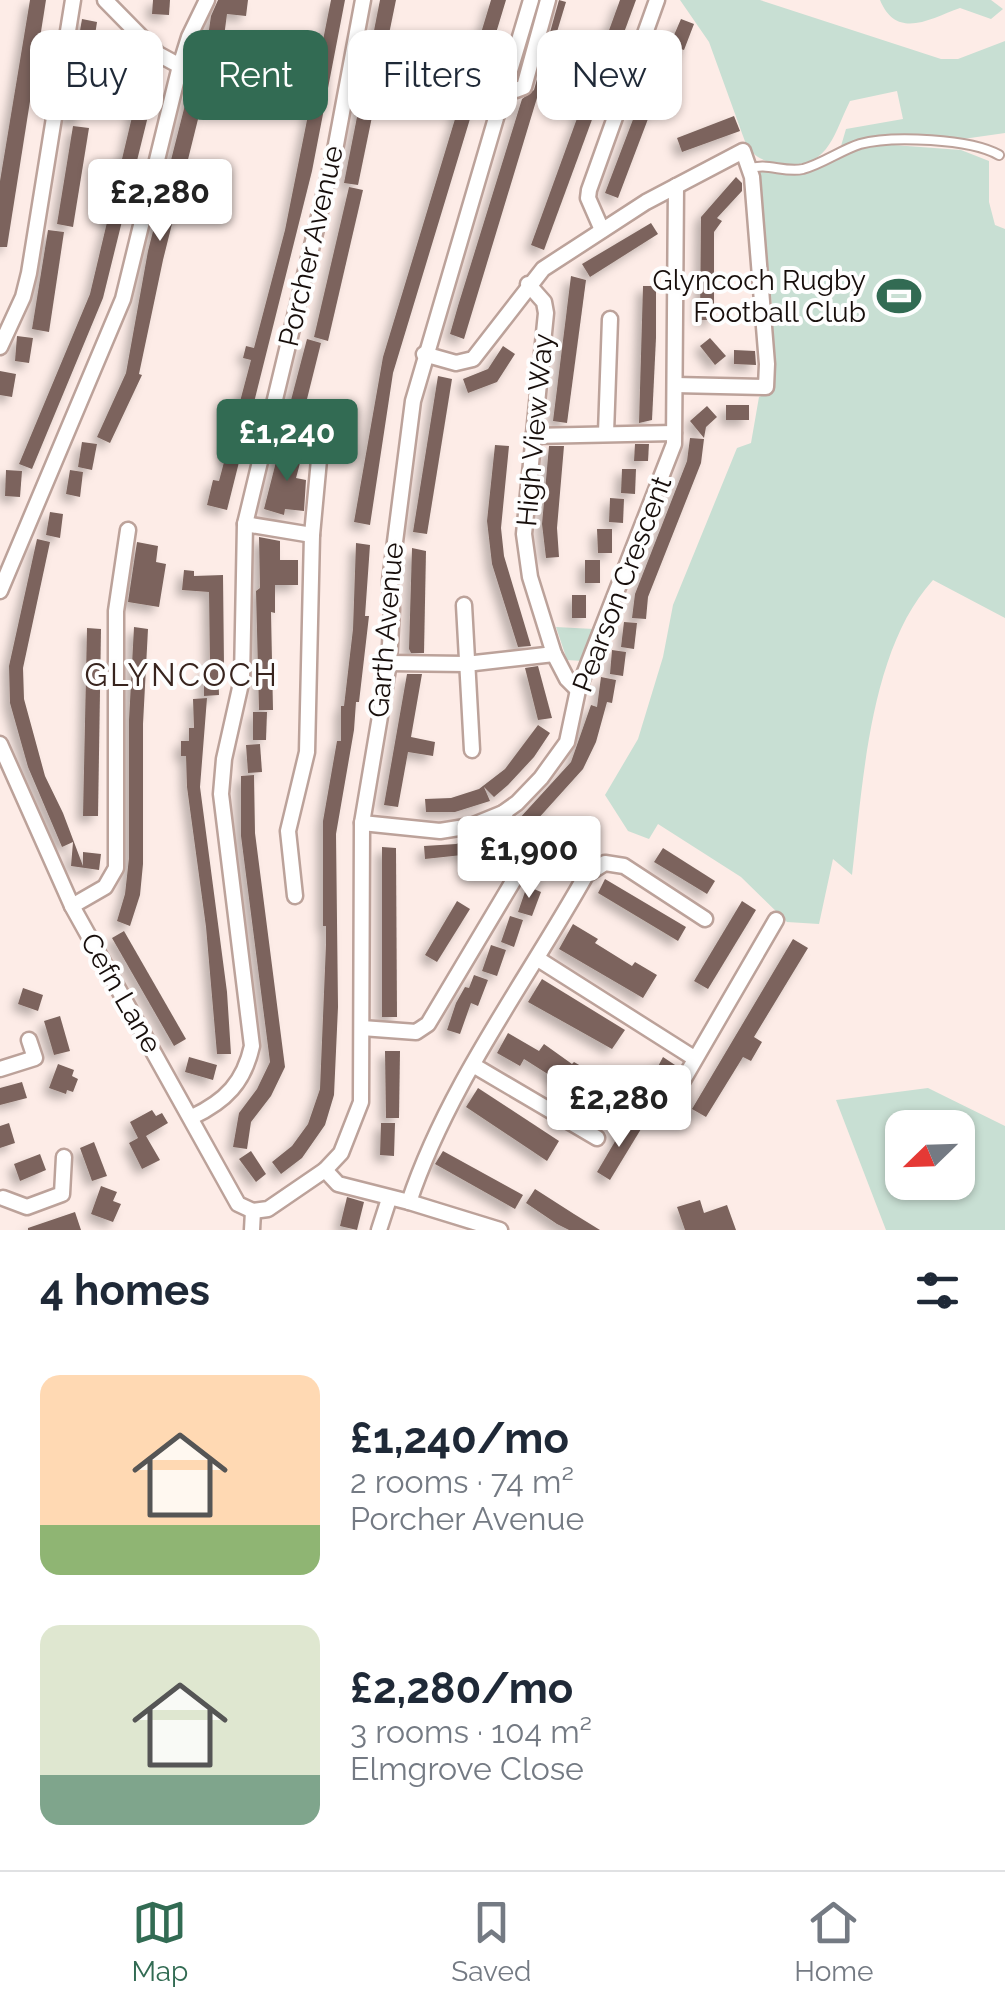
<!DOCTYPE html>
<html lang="en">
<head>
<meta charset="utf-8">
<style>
  body { margin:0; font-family:Raleway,sans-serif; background:#f6f6f7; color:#1f2937; height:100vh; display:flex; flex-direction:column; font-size:38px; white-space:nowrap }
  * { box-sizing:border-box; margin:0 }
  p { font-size:32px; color:#747a83 }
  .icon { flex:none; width:55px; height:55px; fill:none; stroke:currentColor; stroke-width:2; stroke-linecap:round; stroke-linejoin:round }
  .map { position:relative; height:1230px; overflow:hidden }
  .sheet { display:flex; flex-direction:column; background:#fff; flex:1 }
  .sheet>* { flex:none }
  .guide { position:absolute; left:30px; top:30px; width:945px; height:90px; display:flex; gap:20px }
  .needle { width:65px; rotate:247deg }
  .controls { position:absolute; left:885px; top:1110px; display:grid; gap:20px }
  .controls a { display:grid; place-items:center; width:90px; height:90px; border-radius:20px; background:#fff; box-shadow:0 2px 8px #0004; font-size:50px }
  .price { position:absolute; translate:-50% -85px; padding:0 22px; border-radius:10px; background:#fff; color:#222; font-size:32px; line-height:65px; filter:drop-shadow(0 2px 5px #0008) }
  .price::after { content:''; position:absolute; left:50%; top:60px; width:30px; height:22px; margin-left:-15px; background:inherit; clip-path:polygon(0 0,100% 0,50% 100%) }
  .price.current { background:#326b53; color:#fff }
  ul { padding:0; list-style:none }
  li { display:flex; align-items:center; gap:30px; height:250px; padding:0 40px }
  li span { display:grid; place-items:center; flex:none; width:280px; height:200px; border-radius:20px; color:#555 }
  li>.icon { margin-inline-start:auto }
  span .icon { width:120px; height:120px; fill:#fffc; stroke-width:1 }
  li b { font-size:42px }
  h2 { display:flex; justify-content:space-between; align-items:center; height:120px; padding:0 40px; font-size:42px }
  .tag { padding:0 35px; border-radius:20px; background:#fff; box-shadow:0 2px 8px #0004; font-size:35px; line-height:90px }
  .tag.current { background:#326b53; color:#fff }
  .dock { display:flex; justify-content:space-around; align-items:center; height:140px; border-top:2px solid #e0e1e3; background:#fff; font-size:28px; color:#747a83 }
  .dock a { display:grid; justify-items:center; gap:5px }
  .dock .current { color:#326b53 }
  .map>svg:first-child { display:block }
  .green { fill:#c8dfd3; fill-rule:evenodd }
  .building { fill:#7b645d; filter:url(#shadow) }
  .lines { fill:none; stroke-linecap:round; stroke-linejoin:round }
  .service-casing { stroke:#bca29a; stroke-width:12 }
  .minor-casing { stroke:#bca29a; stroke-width:19 }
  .service { stroke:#fff; stroke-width:8 }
  .minor { stroke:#fff; stroke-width:14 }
  .labels { text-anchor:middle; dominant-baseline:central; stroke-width:8; stroke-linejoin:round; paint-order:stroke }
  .street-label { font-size:28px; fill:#170e0b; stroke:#fefefe }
  .poi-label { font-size:28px; fill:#170e0b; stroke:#fefefe; text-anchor:end }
  .quarter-label { font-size:32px; letter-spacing:2.5px; fill:#38241e; stroke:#fefefe }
</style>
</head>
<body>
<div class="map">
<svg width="1005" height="1230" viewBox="0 0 1005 1230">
  <defs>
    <filter id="shadow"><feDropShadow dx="-6" dy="6" stdDeviation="5" flood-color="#0004"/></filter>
  </defs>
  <rect width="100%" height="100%" fill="#fdece7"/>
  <!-- green -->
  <g class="green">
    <path d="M680,0H760L941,59H958L1005,41V133L956,140L872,136L841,146L846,129L903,119L897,91L850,101C833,135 829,170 781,164C765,162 758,159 747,147L709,42Z"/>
    <path d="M880,0H991L1003,9L991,19L960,8C931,18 897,41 880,0Z"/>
    <path d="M880,144L961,150L989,161V202L995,225L1005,229V618L933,580C869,650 863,784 852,875L833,859L819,924L787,922L741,877L658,824L649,839L628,831L605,795L638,739L663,657L673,605L737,448L751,443L759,397L770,392C781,327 763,234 755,168L784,174L806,173L858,148Z"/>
    <polygon points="556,627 594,629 583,661 567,660"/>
    <path d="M928,1088L1005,1126V1230H886L836,1100ZM902,1128H958V1182H902Z"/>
  </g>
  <!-- building -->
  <g class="building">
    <polygon points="30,0 46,0 7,247 0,247 0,181"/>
    <polygon points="153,0 170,0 169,15 152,14"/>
    <polygon points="218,0 248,0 246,16 227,14 222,52 206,50 211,16"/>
    <polygon points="331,0 345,0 312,171 227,510 207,505 213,480 219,481 251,360 243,358 246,346 254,348 285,230"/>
    <polygon points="380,0 396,0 358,185 344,183"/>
    <polygon points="491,0 506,0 393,373 370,525 354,522 383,357"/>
    <polygon points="559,0 566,2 464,339 450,334 458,306 522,99 534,90"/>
    <polygon points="620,0 636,0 544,250 531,245"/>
    <polygon points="82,19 97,22 82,120 65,118"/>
    <polygon points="681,19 694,24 684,50 681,49 654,112 651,111 618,198 605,193 637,109 640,110 650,80 654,81"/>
    <polygon points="198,54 214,56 209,91 205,91 163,260 139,374 142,375 110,443 97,437 126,373 148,251 188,93 192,94"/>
    <polygon points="148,59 155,88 142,91 134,62"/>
    <polygon points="136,100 151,104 103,298 32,469 19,464 90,294"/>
    <polygon points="734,116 740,131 682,152 677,138"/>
    <polygon points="73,126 89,128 73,227 57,224"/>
    <polygon points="736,177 742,183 742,191 717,218 722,221 714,232 714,320 700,320 701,217"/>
    <polygon points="349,187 363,190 328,341 314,337"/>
    <polygon points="651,223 658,234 590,277 582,264"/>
    <polygon points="48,230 64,232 49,332 32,329"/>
    <polygon points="571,276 586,280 567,423 553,421"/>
    <polygon points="643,286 656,286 656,338 652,420 639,423"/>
    <polygon points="17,336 33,338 29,363 15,361"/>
    <polygon points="710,338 726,356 715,365 700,346"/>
    <polygon points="307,339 321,343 299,431 284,427"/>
    <polygon points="503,346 515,354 497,382 468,393 463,379 488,369"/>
    <polygon points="734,350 755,351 756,365 734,364"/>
    <polygon points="0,371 16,374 12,397 0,395"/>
    <polygon points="438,376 452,379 427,534 413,532"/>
    <rect x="726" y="405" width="23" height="15"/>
    <polygon points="707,406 717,417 706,427 704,438 690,421"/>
    <polygon points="690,438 704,439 701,463 648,597 646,619 632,618 635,594 687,461"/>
    <polygon points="82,442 97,444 92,470 78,467"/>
    <polygon points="635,444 649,444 648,461 634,461"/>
    <polygon points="495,445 509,446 501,528 504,556 531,646 518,647 492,564 487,521"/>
    <polygon points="280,446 303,452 296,478 306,480 304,511 285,509 284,515 264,509"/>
    <polygon points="549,446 564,446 557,528 559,557 546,558 542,524"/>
    <polygon points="622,469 636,469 635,494 621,493"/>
    <polygon points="6,470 22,471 20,497 5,496"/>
    <polygon points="70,470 83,472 80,497 66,494"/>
    <polygon points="610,498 624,499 623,523 609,522"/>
    <polygon points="50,512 63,514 60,538 46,535"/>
    <polygon points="597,529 612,529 612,553 598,553"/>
    <polygon points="259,537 280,541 280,560 298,560 298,585 275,585 275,613 271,612 273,710 259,710 256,591 260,588"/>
    <polygon points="37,539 50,542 23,668 24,699 45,776 63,813 83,866 83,852 101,854 99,870 71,866 73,842 62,847 28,767 10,703 9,666"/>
    <polygon points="137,542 158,546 156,562 166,564 159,607 128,602"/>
    <polygon points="356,543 370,545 365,616 369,616 359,702 356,702 354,730 336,834 338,1007 334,1095 325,1125 302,1158 281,1174 272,1162 292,1146 308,1124 320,1089 326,944 326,926 323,926 323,821 337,741 341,741 341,706 344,706 353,629"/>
    <polygon points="412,548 426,551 424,653 411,653 409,649"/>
    <rect x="585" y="560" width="15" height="23"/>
    <polygon points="184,570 194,571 194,576 223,575 224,666 210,666 209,592 182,590"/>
    <rect x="572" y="595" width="14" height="23"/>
    <polygon points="624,622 637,623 634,649 621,647"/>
    <polygon points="134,627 148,629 143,724 143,864 140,895 130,926 117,921 125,894 129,858 129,720"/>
    <polygon points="87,628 101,629 98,816 83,816"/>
    <polygon points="612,650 626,652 623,676 610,674"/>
    <polygon points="538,666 552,718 538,720 525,668"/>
    <polygon points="204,668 218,668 219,695 204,696"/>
    <polygon points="407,674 422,674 411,737 435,742 433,756 408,752 398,807 384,805"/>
    <polygon points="601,677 616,680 612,703 607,702 596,742 583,769 527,831 518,820 571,762 591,705 597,707"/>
    <polygon points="207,698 200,787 227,992 231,1054 217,1054 206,927 187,787 186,756 181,756 181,741 189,741 189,728 194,728 193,699"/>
    <polygon points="253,712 267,712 266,740 253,740"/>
    <polygon points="538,725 550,733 534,757 508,785 494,797 484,787 490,801 455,812 426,812 425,799 451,798 479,789 505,769"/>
    <polygon points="260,744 262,772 248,773 246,745"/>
    <polygon points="254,775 255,833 285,1067 271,1096 251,1122 247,1149 233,1147 239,1113 257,1089 270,1062 241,836 241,776"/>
    <polygon points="500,830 506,843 481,853 425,859 424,846 456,844"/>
    <polygon points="382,847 396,848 397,1017 382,1017"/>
    <polygon points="663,848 715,881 707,894 654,862"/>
    <polygon points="605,879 686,927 678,941 598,893"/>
    <polygon points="527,886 541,892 532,916 518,912"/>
    <polygon points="457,901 470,909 437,962 425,955"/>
    <polygon points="742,901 756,910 708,989 694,981"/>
    <polygon points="510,916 523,920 514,947 501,942"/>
    <polygon points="573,924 598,939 595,943 632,966 635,962 657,975 643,998 559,949"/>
    <polygon points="124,931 186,1039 174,1046 112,938"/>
    <polygon points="793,939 808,948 754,1037 762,1042 751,1061 743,1057 706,1117 692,1109"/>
    <polygon points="491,945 506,950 497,976 482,971"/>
    <polygon points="474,975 488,980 478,1006 471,1003 460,1034 447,1030 456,1003 465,987 469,988"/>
    <polygon points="542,979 625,1030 612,1049 528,1002"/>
    <polygon points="23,988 43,995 38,1011 18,1004"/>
    <polygon points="60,1016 70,1051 54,1055 44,1021"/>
    <polygon points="508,1033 539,1051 544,1044 572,1064 574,1062 626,1092 617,1107 589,1088 584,1097 524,1059 520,1066 497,1053"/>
    <polygon points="385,1051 400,1051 399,1118 386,1118"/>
    <polygon points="189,1057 217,1065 213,1080 185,1072"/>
    <polygon points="663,1057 675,1065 658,1094 639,1082 647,1068 655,1072"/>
    <polygon points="58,1064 74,1070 72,1076 78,1079 73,1092 67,1090 66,1094 49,1088"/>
    <polygon points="22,1082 27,1098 0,1105 0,1088"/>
    <polygon points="478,1088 559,1141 547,1161 466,1107"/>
    <polygon points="152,1110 156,1116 162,1113 168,1123 146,1136 160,1160 142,1169 129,1143 138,1138 130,1122"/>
    <polygon points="627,1121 641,1129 610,1180 597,1172"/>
    <polygon points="9,1123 15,1143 0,1148 0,1126"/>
    <polygon points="381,1123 395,1123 394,1156 380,1155"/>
    <polygon points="94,1142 107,1176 92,1181 80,1148"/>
    <polygon points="251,1151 266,1174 256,1182 239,1159"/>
    <polygon points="443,1151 523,1195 515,1209 435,1164"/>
    <polygon points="40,1154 46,1170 20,1181 14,1164"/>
    <polygon points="101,1186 117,1192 113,1201 121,1204 113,1222 91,1214"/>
    <polygon points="535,1189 574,1214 600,1230 569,1230 557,1224 526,1203"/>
    <polygon points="347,1197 364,1202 357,1230 340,1226"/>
    <polygon points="700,1200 704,1213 727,1205 736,1230 685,1230 677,1207"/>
    <polygon points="75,1212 81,1230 28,1230 28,1228"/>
  </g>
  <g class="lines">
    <!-- service casing -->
    <g class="service-casing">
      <path id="service" d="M749,169C766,162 784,173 803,169C822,164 841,150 860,144C892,135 971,139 999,155"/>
    </g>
    <!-- minor casing -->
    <g class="minor-casing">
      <g id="minor">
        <polyline points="105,0 158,54 180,66"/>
        <polyline points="506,84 531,0"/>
        <polyline points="602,230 588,198 589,190 657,0"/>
        <polyline points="528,284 544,302 546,313 524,534 530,577 554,654 567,679 578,690"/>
        <polyline points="0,347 23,297 29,273 73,0"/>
        <polyline points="424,354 456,363 473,359 543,269 646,202 743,151 752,177 767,364 766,387 675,385"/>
        <polyline points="606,433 610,319"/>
        <polyline points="533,436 674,433"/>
        <polyline points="245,524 312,535"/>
        <polyline points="0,591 123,299 180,66 189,37 207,0"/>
        <polyline points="464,605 472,750"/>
        <polyline points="389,663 466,664 554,654"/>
        <polyline points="0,744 72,906 238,1204 253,1211"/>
        <polyline points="362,823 440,831 471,826 503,813 517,803 541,778 567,742 578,690 674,444 676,186"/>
        <polyline points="295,896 288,831 307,752 312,535 320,449"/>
        <polyline points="72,906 105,887 116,868 116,611 128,530"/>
        <polyline points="538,959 694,1058"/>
        <polyline points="362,1028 416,1032 428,1024 521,868 524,855 503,813"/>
        <polyline points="473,1065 597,1138"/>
        <polyline points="0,1069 35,1058 29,1040"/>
        <polyline points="678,1089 776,920"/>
        <path d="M192,1117C226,1101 244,1082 252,1046L221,794L224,759L242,679L245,524L335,150L363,0"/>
        <polyline points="325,1170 341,1153 361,1102 362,823 389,663 392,609 390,581 413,401 506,84 516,90 524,87 548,0"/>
        <polyline points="3,1198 27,1207 62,1194 64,1157"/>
        <path d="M409,1202C448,1085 526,982 586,875L605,863L624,866L705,919"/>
        <polyline points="253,1211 268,1209 325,1170 338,1184 409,1202 500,1230"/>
        <polyline points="252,1230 253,1211"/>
        <polyline points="379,1230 389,1199"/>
      </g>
    </g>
    <!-- service -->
    <use href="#service" class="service"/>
    <!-- minor -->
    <use href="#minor" class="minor"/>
  </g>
  <!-- icons -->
  <defs>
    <g id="stadium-bare" transform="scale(3.45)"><path d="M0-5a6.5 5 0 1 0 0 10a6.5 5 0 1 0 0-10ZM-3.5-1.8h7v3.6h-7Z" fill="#326b53" stroke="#fefefe" stroke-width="2.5" paint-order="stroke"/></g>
  </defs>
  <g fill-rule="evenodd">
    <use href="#stadium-bare" x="899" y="296"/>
  </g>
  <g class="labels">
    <!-- street labels -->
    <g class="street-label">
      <text transform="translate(311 246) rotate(-77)">Porcher Avenue</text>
      <text transform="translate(535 430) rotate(-85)">High View Way</text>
      <text transform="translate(622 584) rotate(-69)">Pearson Crescent</text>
      <text transform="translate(386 630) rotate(-85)">Garth Avenue</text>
      <text transform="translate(121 993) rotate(60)">Cefn Lane</text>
    </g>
    <!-- poi labels -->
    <g class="poi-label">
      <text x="866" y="280">Glyncoch Rugby<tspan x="866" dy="32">Football Club</tspan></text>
    </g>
    <!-- quarter labels -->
    <g class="quarter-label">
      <text x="182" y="674">GLYNCOCH</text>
    </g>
  </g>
</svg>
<div class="controls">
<a><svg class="needle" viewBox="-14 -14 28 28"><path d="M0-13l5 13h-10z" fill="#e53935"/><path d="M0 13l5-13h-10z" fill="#747a83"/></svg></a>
</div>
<b class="price" style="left:160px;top:244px">£2,280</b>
<b class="price current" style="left:287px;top:484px">£1,240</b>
<b class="price" style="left:529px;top:901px">£1,900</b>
<b class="price" style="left:619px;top:1150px">£2,280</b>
<div class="guide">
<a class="tag">Buy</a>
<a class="tag current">Rent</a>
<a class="tag">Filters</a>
<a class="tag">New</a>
</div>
</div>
<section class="sheet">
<h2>4 homes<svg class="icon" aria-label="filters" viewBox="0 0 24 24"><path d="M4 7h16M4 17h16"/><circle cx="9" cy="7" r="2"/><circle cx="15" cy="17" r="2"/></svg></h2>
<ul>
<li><span style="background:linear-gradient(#ffd9b3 75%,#8fb573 0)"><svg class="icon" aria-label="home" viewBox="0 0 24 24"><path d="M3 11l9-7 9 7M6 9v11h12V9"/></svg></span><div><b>£1,240/mo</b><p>2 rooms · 74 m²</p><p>Porcher Avenue</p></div></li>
<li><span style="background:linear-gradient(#dfe7d0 75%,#7fa58c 0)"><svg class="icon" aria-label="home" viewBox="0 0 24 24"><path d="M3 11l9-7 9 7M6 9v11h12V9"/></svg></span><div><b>£2,280/mo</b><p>3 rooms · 104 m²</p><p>Elmgrove Close</p></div></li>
</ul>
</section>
<nav class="dock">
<a class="current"><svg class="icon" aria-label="map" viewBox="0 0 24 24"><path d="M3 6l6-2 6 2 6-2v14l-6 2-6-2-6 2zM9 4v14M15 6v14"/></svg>Map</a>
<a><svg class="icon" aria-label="saved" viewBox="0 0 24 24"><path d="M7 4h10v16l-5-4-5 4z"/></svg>Saved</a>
<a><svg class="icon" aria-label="home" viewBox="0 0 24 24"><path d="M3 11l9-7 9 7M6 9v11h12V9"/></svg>Home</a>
</nav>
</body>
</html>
